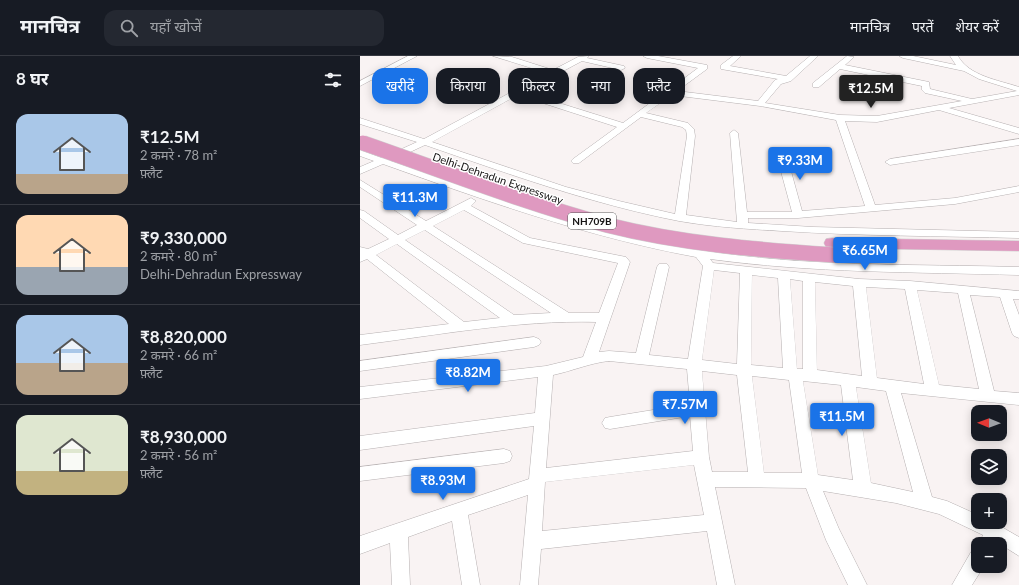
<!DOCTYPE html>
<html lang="hi">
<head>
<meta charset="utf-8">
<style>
  body { margin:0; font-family:Lato,"Noto Sans Devanagari",sans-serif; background:#242831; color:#f1f3f6; height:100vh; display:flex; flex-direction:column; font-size:15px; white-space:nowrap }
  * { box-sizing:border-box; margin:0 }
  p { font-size:13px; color:#9ea1a6 }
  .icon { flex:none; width:22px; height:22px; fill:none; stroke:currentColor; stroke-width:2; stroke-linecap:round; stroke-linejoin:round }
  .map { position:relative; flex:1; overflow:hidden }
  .details { display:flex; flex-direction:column; background:#171b24; width:360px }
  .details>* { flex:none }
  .banner { position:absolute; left:12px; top:12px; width:380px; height:36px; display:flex; gap:8px }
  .needle { width:26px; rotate:271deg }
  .fabs { position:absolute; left:611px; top:349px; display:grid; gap:8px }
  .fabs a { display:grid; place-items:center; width:36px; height:36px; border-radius:8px; background:#171b24; box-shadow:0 2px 10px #0003; font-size:20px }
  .price { position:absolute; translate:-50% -34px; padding:0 9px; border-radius:4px; background:#1a73e8; color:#fff; font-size:13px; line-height:26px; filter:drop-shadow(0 1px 2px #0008) }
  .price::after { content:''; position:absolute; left:50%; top:24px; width:12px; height:9px; margin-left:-6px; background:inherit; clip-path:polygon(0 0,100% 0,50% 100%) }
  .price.on { background:#222; color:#fff }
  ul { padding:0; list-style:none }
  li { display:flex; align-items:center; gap:12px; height:100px; padding:0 16px }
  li+li { border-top:1px solid #363941 }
  li span { display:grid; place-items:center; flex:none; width:112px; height:80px; border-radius:12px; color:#555 }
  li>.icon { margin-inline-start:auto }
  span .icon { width:48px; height:48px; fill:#fffc; stroke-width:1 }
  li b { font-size:17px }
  h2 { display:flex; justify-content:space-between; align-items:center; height:48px; padding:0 16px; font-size:17px }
  .pill { padding:0 14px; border-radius:12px; background:#171b24; box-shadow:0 2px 10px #0003; font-size:14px; line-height:36px }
  .pill.on { background:#1a73e8; color:#fff }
  header { display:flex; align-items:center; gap:24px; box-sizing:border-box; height:56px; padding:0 20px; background:#171b24; border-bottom:1px solid #363941 }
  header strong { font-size:19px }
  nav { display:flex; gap:22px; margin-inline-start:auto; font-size:14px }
  .search { width:280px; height:36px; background:#242831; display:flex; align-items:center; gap:10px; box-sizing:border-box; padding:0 14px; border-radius:12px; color:#9ea1a6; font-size:15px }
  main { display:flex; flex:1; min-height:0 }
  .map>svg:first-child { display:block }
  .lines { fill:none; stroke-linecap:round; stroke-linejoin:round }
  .minor-casing { stroke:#b6b0b1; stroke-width:1 }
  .highway-casing { stroke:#d0d0d0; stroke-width:1 }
  .minor { fill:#fff; fill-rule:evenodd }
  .highway { fill:#df99c0; fill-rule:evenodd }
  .highway-bridge-far1-casing { stroke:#d0d0d0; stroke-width:12; stroke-linecap:butt }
  .highway-bridge-casing { stroke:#d0d0d0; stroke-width:16; stroke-linecap:butt }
  .highway-bridge-far1 { stroke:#df99c0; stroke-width:12 }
  .highway-bridge { stroke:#df99c0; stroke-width:15 }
  .labels { text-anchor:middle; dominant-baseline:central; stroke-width:3; stroke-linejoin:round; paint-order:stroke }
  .shield { fill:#fff; stroke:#5b5a5a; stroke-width:1 }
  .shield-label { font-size:10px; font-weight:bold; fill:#151313 }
  .street-label { font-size:11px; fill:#151313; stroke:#fff }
</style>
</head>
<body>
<header>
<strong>मानचित्र</strong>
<div class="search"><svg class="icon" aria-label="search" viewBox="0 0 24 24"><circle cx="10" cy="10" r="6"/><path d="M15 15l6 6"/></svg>यहाँ खोजें</div>
<nav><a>मानचित्र</a><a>परतें</a><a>शेयर करें</a></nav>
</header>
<main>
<section class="details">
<h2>8 घर<svg class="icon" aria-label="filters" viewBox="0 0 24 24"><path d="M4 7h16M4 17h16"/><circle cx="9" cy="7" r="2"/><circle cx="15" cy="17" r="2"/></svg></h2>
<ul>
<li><span style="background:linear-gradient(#a9c7e8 75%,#b9a48a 0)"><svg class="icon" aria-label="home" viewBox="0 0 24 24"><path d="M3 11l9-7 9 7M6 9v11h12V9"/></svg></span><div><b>₹12.5M</b><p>2 कमरे · 78 m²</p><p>फ़्लैट</p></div></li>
<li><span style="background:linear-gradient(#ffd9b3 65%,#9aa5b1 0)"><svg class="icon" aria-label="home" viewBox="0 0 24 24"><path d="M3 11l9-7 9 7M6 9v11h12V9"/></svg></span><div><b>₹9,330,000</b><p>2 कमरे · 80 m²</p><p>Delhi-Dehradun Expressway</p></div></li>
<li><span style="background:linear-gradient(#a9c7e8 60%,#b9a48a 0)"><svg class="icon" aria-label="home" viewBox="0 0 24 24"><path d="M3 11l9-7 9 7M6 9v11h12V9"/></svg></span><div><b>₹8,820,000</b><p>2 कमरे · 66 m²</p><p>फ़्लैट</p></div></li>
<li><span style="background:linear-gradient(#dfe7d0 70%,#c2b280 0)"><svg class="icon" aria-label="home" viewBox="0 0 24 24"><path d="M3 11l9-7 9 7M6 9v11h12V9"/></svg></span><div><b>₹8,930,000</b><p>2 कमरे · 56 m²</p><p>फ़्लैट</p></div></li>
</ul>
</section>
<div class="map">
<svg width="659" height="529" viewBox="0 0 659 529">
  <rect width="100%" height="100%" fill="#f9f3f3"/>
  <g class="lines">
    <!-- minor casing -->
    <g class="minor-casing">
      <g id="minor">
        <polygon points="48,0 57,0 0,30 0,25"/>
        <path d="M133,0L152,1L193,14L218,1L229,0L227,2L264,10L265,12L261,14L222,5L164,36L263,67L313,30L291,24V20H294L318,27L338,12L287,2L283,0H298L347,9V13L317,35L398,45L415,24L418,23L361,13V9L373,0H381L370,10L426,20L450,0H458L431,25L421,28L405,47L480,59L517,60L602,45L565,37L562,34V30L480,13L459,31H453V27L487,0L494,1L485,9L569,26L570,33L612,43L657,35L619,23L604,15L543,2L539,0H553L596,9L590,0H598C609,20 638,24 659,31V39L589,52L659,72V78L579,54L517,66L485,65L515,149L595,142L659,130V136L595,148L438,162H388V167L453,171L659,176V182C580,180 501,180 422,175C388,173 353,171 319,165C232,148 149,118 65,89L31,105C133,140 234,177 340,194C445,211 553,208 659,211V219C556,216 452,217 350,203L353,207L499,223L550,225L659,235V243H653L659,259V282L654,280L652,277L640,241L610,239L634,335L659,337V349L541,337L572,441L587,445L618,459V466H633L659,481V500L640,488H619L623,479L579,458L536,447L463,435L479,473L507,529H488L466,484L446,432L355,431L375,529H357L347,475L181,493L178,529H160L168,439L108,459L120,529H102L92,465L48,481L50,529H32L30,487L0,498V480L169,423L174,370L0,394V380L175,357L178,321L0,343V331L186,310L223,301L236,266C157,264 78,279 0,289V279L89,268L7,203L0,206V191L8,193L29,183L0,162V154L4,155L38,179L57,169L0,131V124L66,165L111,142L116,145L111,150L170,182L266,201L270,206L239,296L249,295L276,297L297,211L299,208H307L309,211L289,299L328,303L343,210L336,201C228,181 126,145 23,108L0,118V111L14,105L0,100V94L22,102L57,86L0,68V62L64,83L187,17ZM158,39L257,71L213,103L211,105L213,107H219L281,61L322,71L326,74L327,80L315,158L259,145L206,131L72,86ZM312,39L400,50L476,64L505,150L442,155L426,97L421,94L416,97L432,156H387L378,77L374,74L370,77L377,166L326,159L335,80L334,73L328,67L286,57ZM104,154L163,187L258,207L239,257H209L73,170ZM65,174L191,257L154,259L45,184ZM37,188L140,262L104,266L16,199ZM354,214L380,217L377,308L342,304ZM392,219L418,222L423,312L391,309ZM430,223L443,225V313H437ZM455,226L493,230L502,320L457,314ZM506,231L545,233L564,328L517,322ZM557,234L598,237L619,333L579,329ZM249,305L327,313L330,348L250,361L245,362L242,367L245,372L250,373L330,360L333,395L186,412L193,319C212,315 230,307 249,305ZM342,315L377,319L388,416H352L349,401ZM392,320L429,324L442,417H404ZM443,325L481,329L493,424L458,419ZM496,331L526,335L553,436L511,427ZM334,409L344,459L182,475L185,426Z"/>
        <polygon points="659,83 659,89 530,109 525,106 530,103"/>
        <polygon points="174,281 179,283 181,286 179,289 174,291 0,315 0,305"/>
        <polygon points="144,393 150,395 152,400 150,405 144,407 0,425 0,411"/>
        <polygon points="618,494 618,510 624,510 612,529 592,529 611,496"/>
      </g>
    </g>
    <!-- highway casing -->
    <g class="highway-casing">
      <polygon id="highway" points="472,182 659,185 659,195 472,192 466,191 464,187 466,183"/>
    </g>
    <!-- minor -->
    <use href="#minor" class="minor"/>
    <!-- highway -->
    <use href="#highway" class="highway"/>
    <!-- highway-bridge-far1 casing -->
    <g class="highway-bridge-far1-casing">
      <polyline id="highway-bridge-far1" points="0,86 6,88"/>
    </g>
    <!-- highway-bridge casing -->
    <g class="highway-bridge-casing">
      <path id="highway-bridge" d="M3,87C84,115 165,147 247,169C322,188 399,194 475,199"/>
    </g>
    <!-- highway-bridge-far1 -->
    <use href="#highway-bridge-far1" class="highway-bridge-far1"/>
    <!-- highway-bridge -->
    <use href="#highway-bridge" class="highway-bridge"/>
  </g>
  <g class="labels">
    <!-- shield labels -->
    <rect class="shield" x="208" y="157" width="48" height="16" rx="3"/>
    <g class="shield-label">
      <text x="232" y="165">NH709B</text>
    </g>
    <!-- street labels -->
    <g class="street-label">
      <text transform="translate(138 122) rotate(19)">Delhi-Dehradun Expressway</text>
    </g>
  </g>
</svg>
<div class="fabs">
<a><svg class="needle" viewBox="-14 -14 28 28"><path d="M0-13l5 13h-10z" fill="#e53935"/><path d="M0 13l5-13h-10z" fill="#9ea1a6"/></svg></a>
<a><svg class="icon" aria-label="layers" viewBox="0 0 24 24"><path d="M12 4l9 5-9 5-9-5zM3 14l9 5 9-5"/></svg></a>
<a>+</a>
<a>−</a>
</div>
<b class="price on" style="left:511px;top:53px">₹12.5M</b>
<b class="price" style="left:440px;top:125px">₹9.33M</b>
<b class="price" style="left:55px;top:162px">₹11.3M</b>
<b class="price" style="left:505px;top:215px">₹6.65M</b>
<b class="price" style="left:108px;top:337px">₹8.82M</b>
<b class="price" style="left:325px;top:369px">₹7.57M</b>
<b class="price" style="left:482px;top:381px">₹11.5M</b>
<b class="price" style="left:83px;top:445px">₹8.93M</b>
<div class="banner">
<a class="pill on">खरीदें</a>
<a class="pill">किराया</a>
<a class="pill">फ़िल्टर</a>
<a class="pill">नया</a>
<a class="pill">फ़्लैट</a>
</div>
</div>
</main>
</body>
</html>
